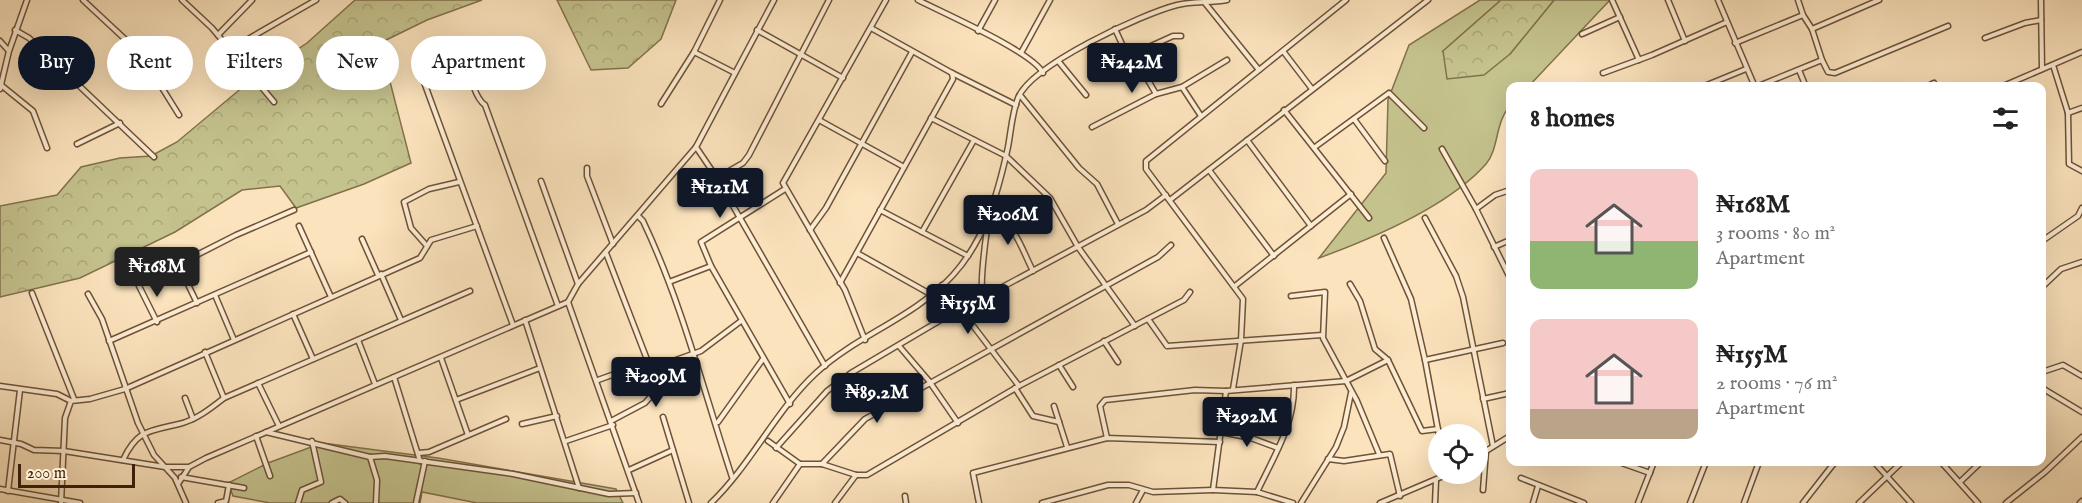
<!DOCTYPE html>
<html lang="en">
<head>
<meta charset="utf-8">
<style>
  body { margin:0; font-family:"IM FELL English",serif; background:#f6f6f6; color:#222; height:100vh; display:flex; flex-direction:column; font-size:22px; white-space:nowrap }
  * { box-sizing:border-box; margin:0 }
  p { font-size:20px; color:#767676 }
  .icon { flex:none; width:33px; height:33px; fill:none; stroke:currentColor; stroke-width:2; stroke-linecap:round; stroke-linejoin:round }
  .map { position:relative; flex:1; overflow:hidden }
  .details { position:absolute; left:1506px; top:82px; width:540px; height:384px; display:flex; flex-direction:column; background:#fff; border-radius:12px; box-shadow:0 6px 24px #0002 }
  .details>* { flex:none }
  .hud { position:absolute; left:18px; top:36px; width:570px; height:54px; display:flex; gap:12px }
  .buttons { position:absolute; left:1428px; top:424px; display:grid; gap:12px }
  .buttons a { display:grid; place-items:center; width:60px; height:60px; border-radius:50%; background:#fff; box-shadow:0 6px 24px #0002; font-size:30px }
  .scale { position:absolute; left:18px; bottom:15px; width:117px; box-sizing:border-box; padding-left:6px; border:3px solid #40210a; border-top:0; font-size:16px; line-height:21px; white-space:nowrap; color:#40210a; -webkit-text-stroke:4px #fcedd4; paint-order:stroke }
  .price { position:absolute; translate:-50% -51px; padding:0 14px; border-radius:6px; background:#111827; color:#fff; font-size:20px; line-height:39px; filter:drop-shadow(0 2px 3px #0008) }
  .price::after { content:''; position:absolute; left:50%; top:36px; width:18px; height:14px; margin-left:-9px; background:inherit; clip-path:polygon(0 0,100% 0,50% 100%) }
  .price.current { background:#222; color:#fff }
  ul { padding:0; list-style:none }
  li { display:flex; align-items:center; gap:18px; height:150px; padding:0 24px }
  li span { display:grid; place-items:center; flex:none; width:168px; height:120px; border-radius:12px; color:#555 }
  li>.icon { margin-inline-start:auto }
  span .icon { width:72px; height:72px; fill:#fffc; stroke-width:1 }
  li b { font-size:26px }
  h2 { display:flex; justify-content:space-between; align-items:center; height:72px; padding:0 24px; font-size:26px }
  .tag { padding:0 21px; border-radius:27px; background:#fff; box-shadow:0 6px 24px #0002; font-size:21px; line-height:54px }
  .tag.current { background:#111827; color:#fff }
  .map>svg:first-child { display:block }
  .grass { fill:#c4c28d; stroke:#82724c; stroke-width:1.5 }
  .forest { fill:url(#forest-crowns); stroke:#82724c; stroke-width:1.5 }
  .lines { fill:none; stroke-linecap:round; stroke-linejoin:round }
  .street-casing { stroke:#6f5237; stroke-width:7 }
  .street { stroke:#fcedd4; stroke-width:4 }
</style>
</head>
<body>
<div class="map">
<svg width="2082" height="503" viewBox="0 0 2082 503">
  <defs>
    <pattern id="forest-crowns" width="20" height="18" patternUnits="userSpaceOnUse" patternTransform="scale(1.5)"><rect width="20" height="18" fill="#c4c28d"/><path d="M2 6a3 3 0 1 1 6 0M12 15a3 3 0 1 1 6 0" fill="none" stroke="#a9a678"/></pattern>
  </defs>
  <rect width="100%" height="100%" fill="#fbe3bd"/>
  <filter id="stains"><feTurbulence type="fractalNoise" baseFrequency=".00333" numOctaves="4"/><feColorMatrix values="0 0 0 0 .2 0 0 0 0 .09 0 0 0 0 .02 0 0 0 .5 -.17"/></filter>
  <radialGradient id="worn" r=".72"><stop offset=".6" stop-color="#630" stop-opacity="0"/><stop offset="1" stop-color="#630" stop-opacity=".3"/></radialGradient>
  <!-- grass -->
  <g class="grass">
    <path d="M1480,0H1501L1443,51L1510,54L1554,0H1610L1528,87H1510V106C1495,122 1499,149 1486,164C1449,206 1371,239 1319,258L1386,173L1388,100L1409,45Z"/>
    <polygon points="322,443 438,458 616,489 623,503 477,503 422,492 420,503 270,503 233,496 228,483 268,463"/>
  </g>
  <!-- forest -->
  <g class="forest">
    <polygon points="355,0 482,0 427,20 380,43 411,163 364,184 296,208 280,186 242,190 175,232 80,278 0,297 0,206 57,195 81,167 120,158 151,156 177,142 250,81 307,43"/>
    <polygon points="557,0 676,0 661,39 628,68 591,70"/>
    <polygon points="1501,0 1554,0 1510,54 1484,75 1447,79 1443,51"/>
  </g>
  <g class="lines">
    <!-- street casing -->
    <g class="street-casing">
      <g id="street">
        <polyline points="83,0 141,54 179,115"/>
        <polyline points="182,0 212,28 274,102"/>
        <path d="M918,0C943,13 1033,52 1043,73"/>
        <polyline points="1612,0 1639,60"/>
        <polyline points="1668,0 1685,41"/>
        <polyline points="1718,0 1755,87"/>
        <polyline points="1798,0 1803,15 1812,29 1822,60"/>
        <polyline points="2041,0 2042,69"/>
        <polyline points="1205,3 1259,70"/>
        <polyline points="871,28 952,73 1016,105"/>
        <polyline points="1115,29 1128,57"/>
        <polyline points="1812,29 1879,0"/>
        <polyline points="15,30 29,38 154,157"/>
        <polyline points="757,30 843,78"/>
        <polyline points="978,31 995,0"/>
        <polyline points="1582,34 1620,17"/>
        <polyline points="218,35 252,0"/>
        <polyline points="1985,38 2025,23 2041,20"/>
        <polyline points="0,41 8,50"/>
        <polyline points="1735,43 1803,15"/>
        <polyline points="229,50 316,0"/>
        <polyline points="1283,51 1312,89"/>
        <polyline points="694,52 720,0"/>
        <polyline points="1021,53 1050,0"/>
        <polyline points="1133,54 1156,94"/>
        <polyline points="1059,62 1086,95"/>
        <polyline points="417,63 513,325"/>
        <path d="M469,65C469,76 476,99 485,105L558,306"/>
        <polyline points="2053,65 2068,113 2069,164 2082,171"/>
        <polyline points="1799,70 1806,87"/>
        <polyline points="1096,71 1173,36 1181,36"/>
        <polyline points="1603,73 1652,55 1727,22"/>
        <polyline points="1,85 33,111 47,148"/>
        <polyline points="1182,87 1201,116"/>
        <polyline points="1702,87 1746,69"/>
        <polyline points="1756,87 1822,60 1828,72 1835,73 1948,26"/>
        <polyline points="1926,87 1934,83"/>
        <polyline points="2001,87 2082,52"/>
        <polyline points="0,89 9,51 27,0"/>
        <polyline points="1020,95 1079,168 1097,184 1118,224"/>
        <polyline points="661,104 694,52 735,73"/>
        <polyline points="1284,110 1369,218"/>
        <polyline points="2068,113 2082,108"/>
        <polyline points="931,118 1006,156 1050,198 1078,247 1135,326"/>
        <polyline points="1354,119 1385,161"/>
        <polyline points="819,120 904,167"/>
        <polyline points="1092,127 1156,94 1182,87 1227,60"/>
        <polyline points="1247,140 1311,226"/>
        <polyline points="77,144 120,123"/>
        <polyline points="696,147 717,178 825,366"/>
        <polyline points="1315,147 1389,93 1424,128"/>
        <polyline points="1442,149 1476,209"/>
        <polyline points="587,168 587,176 613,244"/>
        <polyline points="1209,170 1274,256"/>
        <polyline points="717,178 743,163 749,155 829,0"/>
        <polyline points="541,181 578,284"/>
        <polyline points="1510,190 1495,195 1476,209 1510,278"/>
        <polyline points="1170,200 1428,0"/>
        <polyline points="880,210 968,256"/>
        <path d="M990,212C1014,220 1022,250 1033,271"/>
        <path d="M638,216L643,221C682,303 704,392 732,477"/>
        <polyline points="1425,218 1456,276 1463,297 1493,446"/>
        <polyline points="299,226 331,297"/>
        <polyline points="810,230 826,208 912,52"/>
        <polyline points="922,232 974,140"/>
        <polyline points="1384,238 1411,299 1425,360 1439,435"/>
        <polyline points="362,239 378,275"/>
        <polyline points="2042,241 2078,216 2082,208"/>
        <polyline points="427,246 411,228 404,202 429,189 459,182"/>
        <polyline points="1494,247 1510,240"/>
        <polyline points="606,253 648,362"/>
        <polyline points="857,253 932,295"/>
        <polyline points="711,266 701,242 785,189"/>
        <polyline points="381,274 401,320"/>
        <polyline points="669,282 711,266 790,404"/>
        <polyline points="840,283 953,79 952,73"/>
        <polyline points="138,284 157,322"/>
        <polyline points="1350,284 1360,301 1375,349 1388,360 1422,431 1438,429"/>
        <polyline points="942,285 1019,386"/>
        <polyline points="1235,286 1351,194"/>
        <polyline points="2042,287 2061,269 2082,262"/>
        <polyline points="32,293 74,399"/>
        <polyline points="88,294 102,319 138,423 154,455 175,478 186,503"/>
        <polyline points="215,295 234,340"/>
        <polyline points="1291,296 1325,292 1323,338 1357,401 1379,454"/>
        <path d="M983,298C979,285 985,245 987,229L985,226"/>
        <polyline points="568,302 639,503"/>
        <polyline points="197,303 180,268 181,263 236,235 294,210"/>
        <polyline points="293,314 313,359"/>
        <polyline points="1148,319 1167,346 1322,335"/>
        <polyline points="525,320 579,488"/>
        <polyline points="358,340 375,384"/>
        <polyline points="865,340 845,290 783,183 886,0"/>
        <polyline points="109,341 311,252"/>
        <polyline points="1104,341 1118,362"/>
        <polyline points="899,346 929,381 958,423"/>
        <polyline points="205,352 224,398"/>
        <polyline points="441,358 468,435"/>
        <polyline points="1425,360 1503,343"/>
        <polyline points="1059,365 1073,387"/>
        <polyline points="2042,372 2063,365 2082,376"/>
        <polyline points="394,377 420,461"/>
        <polyline points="598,380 648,362 651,369 701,351 741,321"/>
        <polyline points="258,383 279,426"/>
        <polyline points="0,386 57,394 71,401"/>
        <polyline points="1015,388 1033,416 1059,422"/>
        <polyline points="2042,388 2082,412"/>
        <polyline points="1233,389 1241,340 1243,299 1146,169 1146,161 1346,0"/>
        <polyline points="185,398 193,419"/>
        <polyline points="1483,399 1510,393"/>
        <polyline points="456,400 540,368"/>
        <polyline points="1054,406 1067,447"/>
        <polyline points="611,421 645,403 653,394 651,369"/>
        <polyline points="718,422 763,359"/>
        <polyline points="522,424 557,416"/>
        <polyline points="266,432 370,457 385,456 513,474 609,494 636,493"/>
        <polyline points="1221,432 1251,438 1278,448"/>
        <polyline points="256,436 270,476"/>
        <polyline points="1107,438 1100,406 1105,400 1195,390 1226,391"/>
        <polyline points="0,440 21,444 34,450 64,451 165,467 188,467"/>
        <polyline points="566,441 613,425"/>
        <polyline points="768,441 800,464 822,464 856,475 867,475 1019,386 1184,300 1190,292"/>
        <polyline points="776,448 827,391 851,373 939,321 1146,210 1166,195"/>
        <polyline points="673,450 689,503"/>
        <polyline points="419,453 429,452 506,419"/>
        <polyline points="1478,456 1510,436"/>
        <polyline points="370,457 377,480 376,503"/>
        <polyline points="1328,459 1344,461 1390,454 1400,496"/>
        <path d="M123,460C137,430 149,431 179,424C196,420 210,409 224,398L470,291"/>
        <polyline points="1619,462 1650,473"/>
        <polyline points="1874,462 1911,503"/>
        <polyline points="1941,462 1978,503"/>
        <polyline points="822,464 865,419 1158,257 1171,245"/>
        <polyline points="629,470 673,450 663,417"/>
        <polyline points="181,477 244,488"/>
        <polyline points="1521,478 1584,503"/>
        <polyline points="1960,482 1981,462"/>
        <polyline points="178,484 189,467 206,458 568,302 578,284 696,147 774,0"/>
        <polyline points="0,489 80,503"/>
        <polyline points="1483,490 1486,451"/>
        <polyline points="8,491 20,390"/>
        <path d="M1257,492C1273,458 1295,424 1294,385"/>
        <polyline points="905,496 906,503"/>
        <polyline points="61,503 65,418 71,401 90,399 125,389 420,258 431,240 477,226"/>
        <polyline points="218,503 226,501 229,485"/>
        <polyline points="298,503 302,490 321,482 312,441"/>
        <polyline points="332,503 340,499 345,503"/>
        <polyline points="416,503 425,461"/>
        <path d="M711,503C750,466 776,410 816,373C857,335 914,318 953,275C985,240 998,193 1008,147C1011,131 1012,113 1018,98C1031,65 1142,14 1177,5C1193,1 1210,3 1227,0"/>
        <polyline points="773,503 800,464"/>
        <polyline points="835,503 856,475"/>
        <polyline points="979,503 973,473 1107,438 1220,442"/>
        <polyline points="1042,503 1108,485 1129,485 1153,492 1213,490"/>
        <polyline points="1136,503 1143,490"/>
        <polyline points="1293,503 1257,492 1213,490 1226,391 1346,381 1388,360"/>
        <polyline points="1301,503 1336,447 1344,427 1351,393"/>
        <polyline points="1380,503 1448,474"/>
        <polyline points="1435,503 1436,481"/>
        <polyline points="1533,503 1538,486"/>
        <polyline points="1638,503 1654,462"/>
        <polyline points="1690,503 1706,462"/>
        <polyline points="1744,503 1759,462"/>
        <polyline points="1803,503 1835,462"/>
        <polyline points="1859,503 1902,462"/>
        <polyline points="2006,503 2045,472 2082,437"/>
        <polyline points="2080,503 2082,501"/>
      </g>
    </g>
    <!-- street -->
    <use href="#street" class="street"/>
  </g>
  <rect width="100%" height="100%" filter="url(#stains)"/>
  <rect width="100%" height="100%" fill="url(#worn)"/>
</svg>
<div class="buttons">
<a><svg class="icon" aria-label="locate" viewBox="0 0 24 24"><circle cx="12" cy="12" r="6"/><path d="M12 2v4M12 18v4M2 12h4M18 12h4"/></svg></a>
</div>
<div class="scale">200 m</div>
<b class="price" style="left:1132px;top:94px">₦242M</b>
<b class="price" style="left:720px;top:219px">₦121M</b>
<b class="price" style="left:1008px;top:246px">₦206M</b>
<b class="price current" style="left:157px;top:298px">₦168M</b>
<b class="price" style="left:968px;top:335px">₦155M</b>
<b class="price" style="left:656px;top:408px">₦209M</b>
<b class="price" style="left:877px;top:424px">₦89.2M</b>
<b class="price" style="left:1247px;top:448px">₦292M</b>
<div class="hud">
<a class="tag current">Buy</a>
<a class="tag">Rent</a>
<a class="tag">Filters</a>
<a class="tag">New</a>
<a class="tag">Apartment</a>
</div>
<section class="details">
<h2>8 homes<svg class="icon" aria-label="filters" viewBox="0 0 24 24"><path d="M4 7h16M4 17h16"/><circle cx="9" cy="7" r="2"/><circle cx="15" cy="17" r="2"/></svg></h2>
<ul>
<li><span style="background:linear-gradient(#f6c9c9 60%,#8fb573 0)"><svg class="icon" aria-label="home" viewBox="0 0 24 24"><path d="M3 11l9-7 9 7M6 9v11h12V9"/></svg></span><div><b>₦168M</b><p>3 rooms · 80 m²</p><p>Apartment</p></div></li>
<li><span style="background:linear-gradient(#f6c9c9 75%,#b9a48a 0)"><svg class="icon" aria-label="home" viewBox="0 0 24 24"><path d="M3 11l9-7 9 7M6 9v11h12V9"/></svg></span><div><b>₦155M</b><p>2 rooms · 76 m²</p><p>Apartment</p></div></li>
</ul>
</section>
</div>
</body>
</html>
